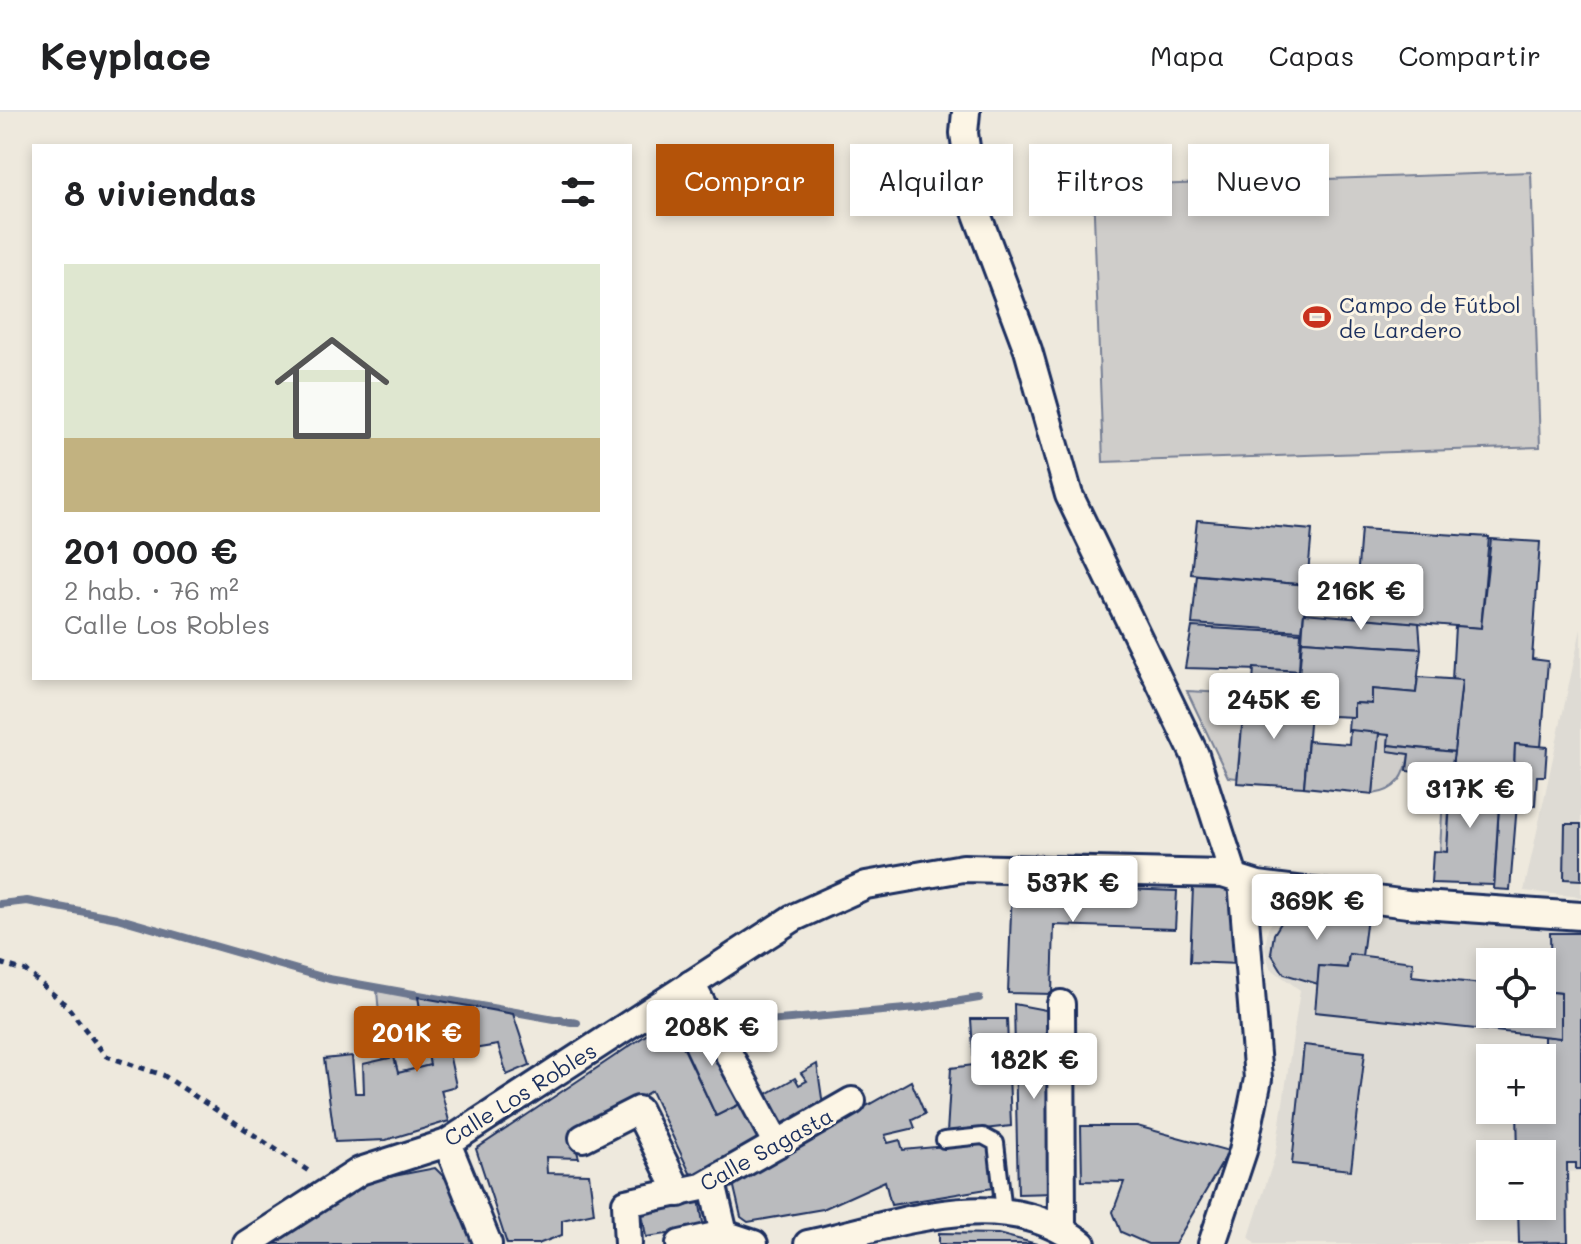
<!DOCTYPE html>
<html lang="es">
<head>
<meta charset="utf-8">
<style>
  body { margin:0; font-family:Mali,sans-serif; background:#f2f2f2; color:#202124; height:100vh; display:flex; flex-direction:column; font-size:30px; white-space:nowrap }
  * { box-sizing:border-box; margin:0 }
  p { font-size:26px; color:#757577 }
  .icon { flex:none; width:44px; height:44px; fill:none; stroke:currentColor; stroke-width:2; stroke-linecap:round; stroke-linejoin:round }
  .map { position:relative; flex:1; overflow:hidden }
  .side { position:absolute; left:32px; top:32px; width:600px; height:536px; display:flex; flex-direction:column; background:#fff; border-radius:0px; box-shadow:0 4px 12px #0003 }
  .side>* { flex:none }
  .guide { position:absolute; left:656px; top:32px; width:760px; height:72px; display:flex; gap:16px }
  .buttons { position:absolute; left:1476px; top:836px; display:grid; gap:16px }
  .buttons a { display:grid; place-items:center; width:80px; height:80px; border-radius:0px; background:#fff; box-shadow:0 4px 12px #0003; font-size:40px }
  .price { position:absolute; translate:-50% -68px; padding:0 18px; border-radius:8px; background:#fff; color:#222; font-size:26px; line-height:52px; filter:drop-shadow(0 2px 4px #0008) }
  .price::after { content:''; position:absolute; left:50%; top:48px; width:24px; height:18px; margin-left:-12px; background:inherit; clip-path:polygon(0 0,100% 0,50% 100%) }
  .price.on { background:#b45309; color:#fff }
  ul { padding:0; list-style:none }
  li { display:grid; align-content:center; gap:16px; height:424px; padding:0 32px }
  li+li { border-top:2px solid #e0e0e0 }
  li span { display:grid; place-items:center; height:248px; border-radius:0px; color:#555 }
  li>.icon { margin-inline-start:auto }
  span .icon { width:144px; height:144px; fill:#fffc; stroke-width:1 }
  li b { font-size:34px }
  h2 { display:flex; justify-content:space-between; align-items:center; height:96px; padding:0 32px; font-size:34px }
  .tag { padding:0 28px; border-radius:0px; background:#fff; box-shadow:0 4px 12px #0003; font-size:28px; line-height:72px }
  .tag.on { background:#b45309; color:#fff }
  header { display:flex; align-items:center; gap:48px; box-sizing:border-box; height:112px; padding:0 40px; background:#fff; border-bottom:2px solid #e0e0e0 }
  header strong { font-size:38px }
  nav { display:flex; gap:44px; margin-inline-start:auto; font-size:28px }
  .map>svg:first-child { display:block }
  .built { fill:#dedbd4; fill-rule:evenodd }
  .green { fill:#cfcdca; stroke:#757e94; stroke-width:2 }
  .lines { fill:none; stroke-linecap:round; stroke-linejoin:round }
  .stream { stroke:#6c778f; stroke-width:8 }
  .building { fill:#babbbe; stroke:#1b2f5e; stroke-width:2 }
  .lane-casing { stroke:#1b2f5e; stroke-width:20 }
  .street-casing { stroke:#1b2f5e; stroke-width:32 }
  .path { stroke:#1b2f5e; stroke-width:5; stroke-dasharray:6 6; stroke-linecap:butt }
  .lane { stroke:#fcf5e5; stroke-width:14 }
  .street { stroke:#fcf5e5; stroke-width:26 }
  .labels { text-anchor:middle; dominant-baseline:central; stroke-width:6; stroke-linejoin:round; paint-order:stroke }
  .poi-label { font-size:22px; fill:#1b2f5e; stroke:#fcf5e5; text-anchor:start }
  .street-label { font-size:22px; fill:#1b2f5e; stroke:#fcf5e5 }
</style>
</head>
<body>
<header>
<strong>Keyplace</strong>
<nav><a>Mapa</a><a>Capas</a><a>Compartir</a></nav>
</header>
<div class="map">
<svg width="1581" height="1132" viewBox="0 0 1581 1132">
  <rect width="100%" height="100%" fill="#eee9dd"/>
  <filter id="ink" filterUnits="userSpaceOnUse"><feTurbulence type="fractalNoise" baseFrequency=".0125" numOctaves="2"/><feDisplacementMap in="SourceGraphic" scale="16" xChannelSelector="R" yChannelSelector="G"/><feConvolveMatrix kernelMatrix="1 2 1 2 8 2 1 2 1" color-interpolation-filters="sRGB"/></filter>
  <g filter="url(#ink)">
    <!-- built -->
    <g class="built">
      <polygon points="1581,517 1581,785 1524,779"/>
      <path d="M1311,794L1581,820V1059L1568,1060L1570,1132H1255L1249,1125L1275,1044L1300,878L1270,856L1265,837L1268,817L1276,804ZM1490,850H1542V902H1490ZM1490,946H1542V998H1490ZM1490,1042H1542V1094H1490Z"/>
    </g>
    <!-- green -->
    <g class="green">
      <polygon points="1531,60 1540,335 1103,350 1093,75"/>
      <polygon points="1187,579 1245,582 1237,666 1228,665"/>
      <path d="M1379,621L1389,623L1388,639L1409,642C1406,664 1397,679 1373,682Z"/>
      <polygon points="1444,665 1450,665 1447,740 1440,739"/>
      <polygon points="377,879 419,887 430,953 398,961 394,946 383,948"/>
    </g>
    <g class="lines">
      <!-- stream -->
      <g class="stream">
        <polyline points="0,792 27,789 117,806 329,867 577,911"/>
        <polyline points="672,902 701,909"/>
        <polyline points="732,912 917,896 979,886"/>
      </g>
    </g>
    <!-- building -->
    <g class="building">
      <polygon points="1197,408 1312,418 1307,473 1191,462"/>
      <polygon points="1361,417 1489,425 1481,516 1354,506"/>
      <polygon points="1491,427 1540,430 1532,547 1548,549 1541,635 1515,632 1514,661 1452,656 1462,568 1452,568 1455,514 1481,516"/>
      <polygon points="1197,463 1307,473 1302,519 1192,512"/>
      <polygon points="1304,501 1419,511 1421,537 1302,529"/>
      <polygon points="1192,515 1301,521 1299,559 1185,556"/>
      <polygon points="1302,529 1421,537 1416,581 1372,577 1372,592 1354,591 1354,605 1310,603 1311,587 1297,587"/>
      <polygon points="1254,556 1299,559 1297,587 1252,583"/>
      <polygon points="1418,565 1462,568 1454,640 1388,633 1389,623 1348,619 1349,605 1354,605 1354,591 1372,592 1372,577 1416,581"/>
      <polygon points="1245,582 1311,587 1304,675 1237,671"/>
      <polygon points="1350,618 1379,621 1373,682 1304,675 1308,629 1349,632"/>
      <polygon points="1515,632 1547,635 1545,664 1537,664 1535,693 1517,692 1510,778 1494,777 1501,660 1514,661"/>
      <polygon points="1388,633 1454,640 1450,665 1407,659 1409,642 1388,639"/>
      <polygon points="1452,656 1501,660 1494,773 1431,771 1433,739 1447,740"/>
      <polygon points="1565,712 1581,712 1581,768 1564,767"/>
      <polygon points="1012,773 1177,779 1175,817 1054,813 1052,882 1008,881"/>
      <polygon points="1193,775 1237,776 1238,852 1190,850"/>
      <polygon points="1313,798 1367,805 1362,844 1349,842 1347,856 1319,854 1318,872 1284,862 1271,841 1274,822 1284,806 1300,799"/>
      <polygon points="1550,821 1581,821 1581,1057 1576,1057 1576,1051 1567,1051 1568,1130 1519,1131 1518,1094 1542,1094 1542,1042 1518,1042 1517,998 1542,998 1542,946 1517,946 1517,940 1544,940 1544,924 1561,926 1561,881 1551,880"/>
      <polygon points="1349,842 1413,850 1412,864 1490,873 1490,902 1542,902 1542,879 1561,881 1561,926 1315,900 1319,854 1347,856"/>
      <polygon points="418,885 513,902 530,953 507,963 498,933 449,941 456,974 441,978 449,1009 386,1028 335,1030 324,947 352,944 355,981 364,981 363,952 394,945 398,961 430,953"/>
      <polygon points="1014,892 1051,899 1055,1081 1018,1082"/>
      <polygon points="670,907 716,1004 750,987 763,1027 697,1064 690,1061 651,979 573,1027 579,1046 546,1045 547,1061 589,1062 594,1101 562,1108 562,1123 538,1132 507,1132 476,1037"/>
      <polygon points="971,907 1007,907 1011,1014 947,1021 951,956 974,953"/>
      <polygon points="673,911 688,911 690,922 708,912 750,987 716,1004"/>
      <polygon points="1304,933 1365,940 1351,1058 1292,1052"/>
      <polygon points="817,952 823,993 782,1013 767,982 795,966 799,973 807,969 801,961"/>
      <polygon points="911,969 925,1002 912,1008 915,1016 885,1023 888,1031 900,1028 903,1038 990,1030 999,1075 891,1093 885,1069 823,1097 748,1110 741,1105 734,1075 737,1067"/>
      <polygon points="1081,1014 1137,1014 1229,1039 1175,1132 1148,1132 1121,1120 1113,1100 1124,1070 1082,1069"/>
      <polygon points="435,1056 449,1070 475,1132 270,1132 363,1070"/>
      <polygon points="699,1087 704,1117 646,1125 641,1095"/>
      <polygon points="939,1121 998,1122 1037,1132 939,1132"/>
    </g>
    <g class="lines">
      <!-- lane casing -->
      <g class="lane-casing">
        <polyline id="lane" points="944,1028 983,1024 996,1031 1004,1100"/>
      </g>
      <!-- street casing -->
      <g class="street-casing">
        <g id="street">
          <polyline points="966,0 964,21 974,94 1028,238 1069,383 1195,643 1234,764"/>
          <polyline points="691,872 777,1032"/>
          <polyline points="1061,892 1062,1117"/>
          <polyline points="583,1026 638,998 679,1081"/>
          <polyline points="447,1031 488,1132"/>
          <polyline points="712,1070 724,1122"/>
          <polyline points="247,1132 360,1059 447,1031 793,806 866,773 963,756 1223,762 1258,773 1408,792 1581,804"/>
          <polyline points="628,1132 626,1091 702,1075 852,989"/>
          <polyline points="680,1132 724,1122 754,1132"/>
          <path d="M808,1132C895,1113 1004,1069 1082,1132"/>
          <polyline points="1212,1132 1243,1039 1258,967 1242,769"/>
        </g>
      </g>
      <!-- path -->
      <polyline class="path" points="0,851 26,859 67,894 106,944 163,963 310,1060"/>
      <!-- lane -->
      <use href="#lane" class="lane"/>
      <!-- street -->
      <use href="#street" class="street"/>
    </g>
  </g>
  <!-- icons -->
  <defs>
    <g id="stadium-bare" transform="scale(2.16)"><path d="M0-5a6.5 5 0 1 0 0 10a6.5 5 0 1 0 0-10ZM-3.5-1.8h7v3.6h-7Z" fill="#c8321e" stroke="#fcf5e5" stroke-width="2.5" paint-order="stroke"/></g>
  </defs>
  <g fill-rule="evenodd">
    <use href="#stadium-bare" x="1317" y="205"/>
  </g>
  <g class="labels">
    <!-- poi labels -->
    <g class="poi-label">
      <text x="1339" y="192">Campo de Fútbol<tspan x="1339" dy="25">de Lardero</tspan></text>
    </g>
    <!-- street labels -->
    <g class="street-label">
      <text transform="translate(520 982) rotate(-32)">Calle Los Robles</text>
      <text transform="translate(766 1037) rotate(-29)">Calle Sagasta</text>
    </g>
  </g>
</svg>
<div class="buttons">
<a><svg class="icon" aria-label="locate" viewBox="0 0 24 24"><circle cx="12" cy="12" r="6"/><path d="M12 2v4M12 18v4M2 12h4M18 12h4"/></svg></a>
<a>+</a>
<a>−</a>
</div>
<b class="price" style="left:1361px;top:520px">216K €</b>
<b class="price" style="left:1274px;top:629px">245K €</b>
<b class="price" style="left:1470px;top:718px">317K €</b>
<b class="price" style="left:1073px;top:812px">537K €</b>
<b class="price" style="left:1317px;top:830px">369K €</b>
<b class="price" style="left:712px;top:956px">208K €</b>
<b class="price on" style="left:417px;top:962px">201K €</b>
<b class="price" style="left:1034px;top:989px">182K €</b>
<div class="guide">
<a class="tag on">Comprar</a>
<a class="tag">Alquilar</a>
<a class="tag">Filtros</a>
<a class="tag">Nuevo</a>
</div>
<section class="side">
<h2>8 viviendas<svg class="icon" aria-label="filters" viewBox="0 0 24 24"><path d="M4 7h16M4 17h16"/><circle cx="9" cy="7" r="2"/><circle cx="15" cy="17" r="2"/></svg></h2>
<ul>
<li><span style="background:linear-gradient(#dfe7d0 70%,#c2b280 0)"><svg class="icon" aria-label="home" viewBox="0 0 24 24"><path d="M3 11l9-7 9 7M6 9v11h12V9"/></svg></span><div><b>201 000 €</b><p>2 hab. · 76 m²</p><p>Calle Los Robles</p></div></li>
</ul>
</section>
</div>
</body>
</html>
